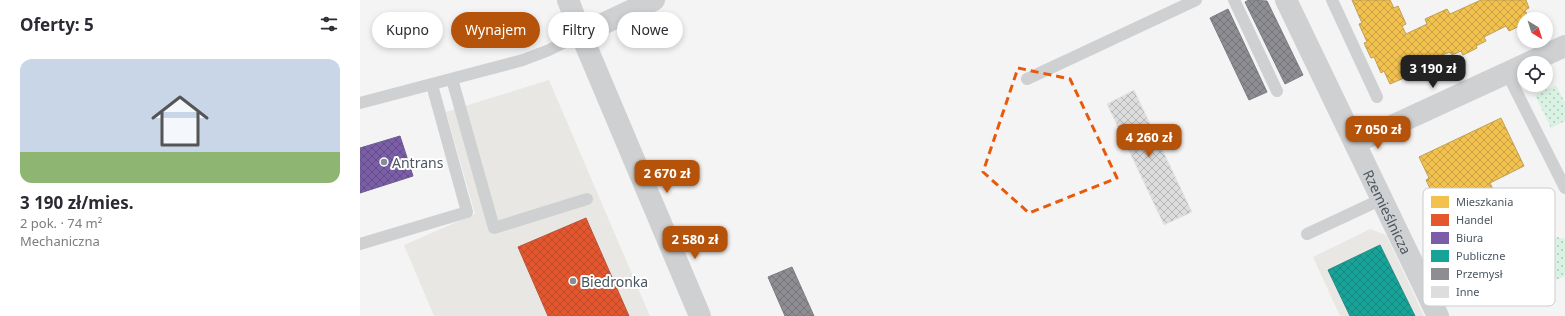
<!DOCTYPE html>
<html lang="pl">
<head>
<meta charset="utf-8">
<style>
  body { margin:0; font-family:"Noto Sans",sans-serif; background:#f2f2f3; color:#2b2b33; height:100vh; display:flex; flex-direction:column; font-size:15px; white-space:nowrap }
  * { box-sizing:border-box; margin:0 }
  p { font-size:13px; color:#7c7c81 }
  .icon { flex:none; width:22px; height:22px; fill:none; stroke:currentColor; stroke-width:2; stroke-linecap:round; stroke-linejoin:round }
  .map { position:relative; flex:1; overflow:hidden }
  .panel { display:flex; flex-direction:column; background:#fff; width:360px }
  .panel>* { flex:none }
  .top-card { position:absolute; left:12px; top:12px; width:380px; height:36px; display:flex; gap:8px }
  .needle { width:26px; rotate:142deg }
  .tools { position:absolute; left:1157px; top:12px; display:grid; gap:8px }
  .tools a { display:grid; place-items:center; width:36px; height:36px; border-radius:50%; background:#fff; box-shadow:0 2px 6px #0003; font-size:20px }
  .price { position:absolute; translate:-50% -34px; padding:0 9px; border-radius:8px; background:#b45309; color:#fff; font-size:13px; line-height:26px; filter:drop-shadow(0 1px 2px #0008) }
  .price::after { content:''; position:absolute; left:50%; top:24px; width:12px; height:9px; margin-left:-6px; background:inherit; clip-path:polygon(0 0,100% 0,50% 100%) }
  .price.active { background:#222; color:#fff }
  ul { padding:0; list-style:none }
  li { display:grid; align-content:center; gap:8px; height:212px; padding:0 20px }
  li+li { border-top:1px solid #e1e1e2 }
  li span { display:grid; place-items:center; height:124px; border-radius:12px; color:#555 }
  li>.icon { margin-inline-start:auto }
  span .icon { width:72px; height:72px; fill:#fffc; stroke-width:1 }
  li b { font-size:17px }
  h2 { display:flex; justify-content:space-between; align-items:center; height:48px; padding:0 20px; font-size:17px }
  .tag { padding:0 14px; border-radius:18px; background:#fff; box-shadow:0 2px 6px #0003; font-size:14px; line-height:36px }
  .tag.active { background:#b45309; color:#fff }
  main { display:flex; flex:1; min-height:0 }
  .map>svg:first-child { display:block }
  .commercial { fill:#e8e7e3 }
  .park { fill:url(#park-dots) }
  .homes { fill:url(#homes-cross-hatch); stroke:#c0a154 }
  .shops { fill:url(#shops-cross-hatch); stroke:#b6573d }
  .offices { fill:url(#offices-cross-hatch); stroke:#6c5c92 }
  .public { fill:url(#public-cross-hatch); stroke:#268c88 }
  .industry { fill:url(#industry-cross-hatch); stroke:#797c83 }
  .building { fill:url(#building-cross-hatch); stroke:#e5e6e7 }
  .lines { fill:none; stroke-linecap:round; stroke-linejoin:round }
  .service { stroke:#ced0d2; stroke-width:12 }
  .minor { stroke:#ced0d2; stroke-width:22 }
  .marked { fill:none; stroke:#e8590c; stroke-width:3; stroke-dasharray:8 5; stroke-linejoin:round }
  .poi-dot { fill:#868d94; stroke:#fff; stroke-width:1.5 }
  .labels { text-anchor:middle; dominant-baseline:central; stroke-width:4; stroke-linejoin:round; paint-order:stroke }
  .poi-label { font-size:14px; fill:#4a5661; stroke:#fff; text-anchor:start }
  .street-label { font-size:14px; fill:#4a5661; stroke:#fff }
  .key { fill:#fff; stroke:#c9ccd0; stroke-width:1 }
  .key-label { font-size:11px; fill:#4a5661 }
</style>
</head>
<body>
<main>
<section class="panel">
<h2>Oferty: 5<svg class="icon" aria-label="filters" viewBox="0 0 24 24"><path d="M4 7h16M4 17h16"/><circle cx="9" cy="7" r="2"/><circle cx="15" cy="17" r="2"/></svg></h2>
<ul>
<li><span style="background:linear-gradient(#c9d6e8 75%,#8fb573 0)"><svg class="icon" aria-label="home" viewBox="0 0 24 24"><path d="M3 11l9-7 9 7M6 9v11h12V9"/></svg></span><div><b>3 190 zł/mies.</b><p>2 pok. · 74 m²</p><p>Mechaniczna</p></div></li>
</ul>
</section>
<div class="map">
<svg width="1205" height="316" viewBox="0 0 1205 316">
  <defs>
    <pattern id="park-dots" width="8" height="8" patternUnits="userSpaceOnUse"><rect width="8" height="8" fill="#d9f2e3"/><path d="M2 2h.1M6 6h.1" fill="none" stroke="#b2c7bb" stroke-width="1.8" stroke-linecap="round"/></pattern>
    <pattern id="homes-cross-hatch" width="8" height="8" patternUnits="userSpaceOnUse"><rect width="8" height="8" fill="#f2c14e"/><path d="M0 0l8 8M0 8l8-8" fill="none" stroke="#c6a044"/></pattern>
    <pattern id="shops-cross-hatch" width="8" height="8" patternUnits="userSpaceOnUse"><rect width="8" height="8" fill="#e4572e"/><path d="M0 0l8 8M0 8l8-8" fill="none" stroke="#bb4b2b"/></pattern>
    <pattern id="offices-cross-hatch" width="8" height="8" patternUnits="userSpaceOnUse"><rect width="8" height="8" fill="#7b5ea7"/><path d="M0 0l8 8M0 8l8-8" fill="none" stroke="#624d84"/></pattern>
    <pattern id="public-cross-hatch" width="8" height="8" patternUnits="userSpaceOnUse"><rect width="8" height="8" fill="#17a398"/><path d="M0 0l8 8M0 8l8-8" fill="none" stroke="#17887f"/></pattern>
    <pattern id="industry-cross-hatch" width="8" height="8" patternUnits="userSpaceOnUse"><rect width="8" height="8" fill="#8d8d92"/><path d="M0 0l8 8M0 8l8-8" fill="none" stroke="#75767b"/></pattern>
    <pattern id="building-cross-hatch" width="8" height="8" patternUnits="userSpaceOnUse"><rect width="8" height="8" fill="#ddddde"/><path d="M0 0l8 8M0 8l8-8" fill="none" stroke="#b5b6b7"/></pattern>
  </defs>
  <rect width="100%" height="100%" fill="#f4f4f4"/>
  <!-- commercial -->
  <g class="commercial">
    <polygon points="189,80 290,316 74,316 44,245 115,214 86,112"/>
    <polygon points="1010,229 1026,235 1064,316 980,316 953,257"/>
  </g>
  <!-- park -->
  <g class="park">
    <polygon points="1196,85 1205,103 1205,121 1191,128 1175,95"/>
    <polygon points="1197,237 1205,239 1205,276 1196,280 1179,246"/>
  </g>
  <!-- homes -->
  <g class="homes">
    <polygon points="992,0 1030,0 1034,8 1038,6 1046,24 1042,26 1046,34 1067,24 1065,19 1087,9 1090,14 1121,0 1166,0 1169,8 1165,10 1169,19 1164,19 1164,24 1149,31 1146,26 1124,37 1126,41 1116,46 1117,48 1103,55 1101,51 1092,55 1090,52 1082,55 1084,59 1067,67 1065,63 1049,71 1051,75 1030,84 1024,71 1021,73 1014,57 1011,58 1004,43 1007,42 999,24 1002,23"/>
    <polygon points="1141,118 1164,166 1130,183 1167,259 1115,284 1066,180 1069,178 1059,157"/>
  </g>
  <!-- shops -->
  <polygon class="shops" points="226,218 269,316 188,316 158,247"/>
  <!-- offices -->
  <polygon class="offices" points="40,136 53,176 0,193 0,148"/>
  <!-- public -->
  <polygon class="public" points="1020,245 1055,316 990,316 968,270"/>
  <!-- industry -->
  <g class="industry">
    <polygon points="889,0 907,1 943,75 925,84 885,2"/>
    <polygon points="868,9 907,92 889,100 850,18"/>
    <polygon points="432,267 454,316 425,316 408,277"/>
  </g>
  <!-- building -->
  <polygon class="building" points="774,90 832,212 804,225 747,104"/>
  <g class="lines">
    <!-- service -->
    <g class="service">
      <polyline points="874,0 917,91"/>
      <polyline points="972,0 1017,97"/>
      <polyline points="1147,73 1205,188"/>
      <polyline points="92,79 134,228 227,199"/>
      <polyline points="667,79 836,0"/>
      <polyline points="0,103 163,60 189,50 221,34"/>
      <polyline points="947,234 1022,199"/>
      <polyline points="0,244 107,212 72,85"/>
    </g>
    <!-- minor -->
    <g class="minor">
      <polyline points="208,0 221,34 340,316"/>
      <path id="s1" d="M926,0L1078,316"/>
      <polyline points="221,34 294,0"/>
      <polyline points="1168,63 1205,46"/>
      <polyline points="995,143 1164,65"/>
    </g>
  </g>
  <!-- marked area -->
  <path class="marked" d="M658,68L710,79L757,178L669,213L623,172Z"/>
  <!-- markers -->
  <g class="poi-dot">
    <circle cx="24" cy="162" r="4"/>
    <circle cx="213" cy="281" r="4"/>
  </g>
  <g class="labels">
    <!-- poi labels -->
    <g class="poi-label">
      <text x="32" y="162">Antrans</text>
      <text x="221" y="281">Biedronka</text>
    </g>
    <!-- street labels -->
    <g class="street-label">
      <text stroke="none"><textPath href="#s1" startOffset="235">Rzemieślnicza</textPath></text>
    </g>
  </g>
  <!-- legend -->
  <rect x="1063" y="188" width="132" height="118" rx="6" class="key"/>
  <rect x="1071" y="196" width="18" height="12" fill="#f2c14e"/>
  <rect x="1071" y="214" width="18" height="12" fill="#e4572e"/>
  <rect x="1071" y="232" width="18" height="12" fill="#7b5ea7"/>
  <rect x="1071" y="250" width="18" height="12" fill="#17a398"/>
  <rect x="1071" y="268" width="18" height="12" fill="#8d8d92"/>
  <rect x="1071" y="286" width="18" height="12" fill="#ddddde"/>
  <g class="key-label">
    <text x="1096" y="206">Mieszkania</text>
    <text x="1096" y="224">Handel</text>
    <text x="1096" y="242">Biura</text>
    <text x="1096" y="260">Publiczne</text>
    <text x="1096" y="278">Przemysł</text>
    <text x="1096" y="296">Inne</text>
  </g>
</svg>
<div class="tools">
<a><svg class="needle" viewBox="-14 -14 28 28"><path d="M0-13l5 13h-10z" fill="#e53935"/><path d="M0 13l5-13h-10z" fill="#7c7c81"/></svg></a>
<a><svg class="icon" aria-label="locate" viewBox="0 0 24 24"><circle cx="12" cy="12" r="6"/><path d="M12 2v4M12 18v4M2 12h4M18 12h4"/></svg></a>
</div>
<b class="price active" style="left:1073px;top:89px">3 190 zł</b>
<b class="price" style="left:1018px;top:150px">7 050 zł</b>
<b class="price" style="left:789px;top:158px">4 260 zł</b>
<b class="price" style="left:307px;top:194px">2 670 zł</b>
<b class="price" style="left:335px;top:260px">2 580 zł</b>
<div class="top-card">
<a class="tag">Kupno</a>
<a class="tag active">Wynajem</a>
<a class="tag">Filtry</a>
<a class="tag">Nowe</a>
</div>
</div>
</main>
</body>
</html>
